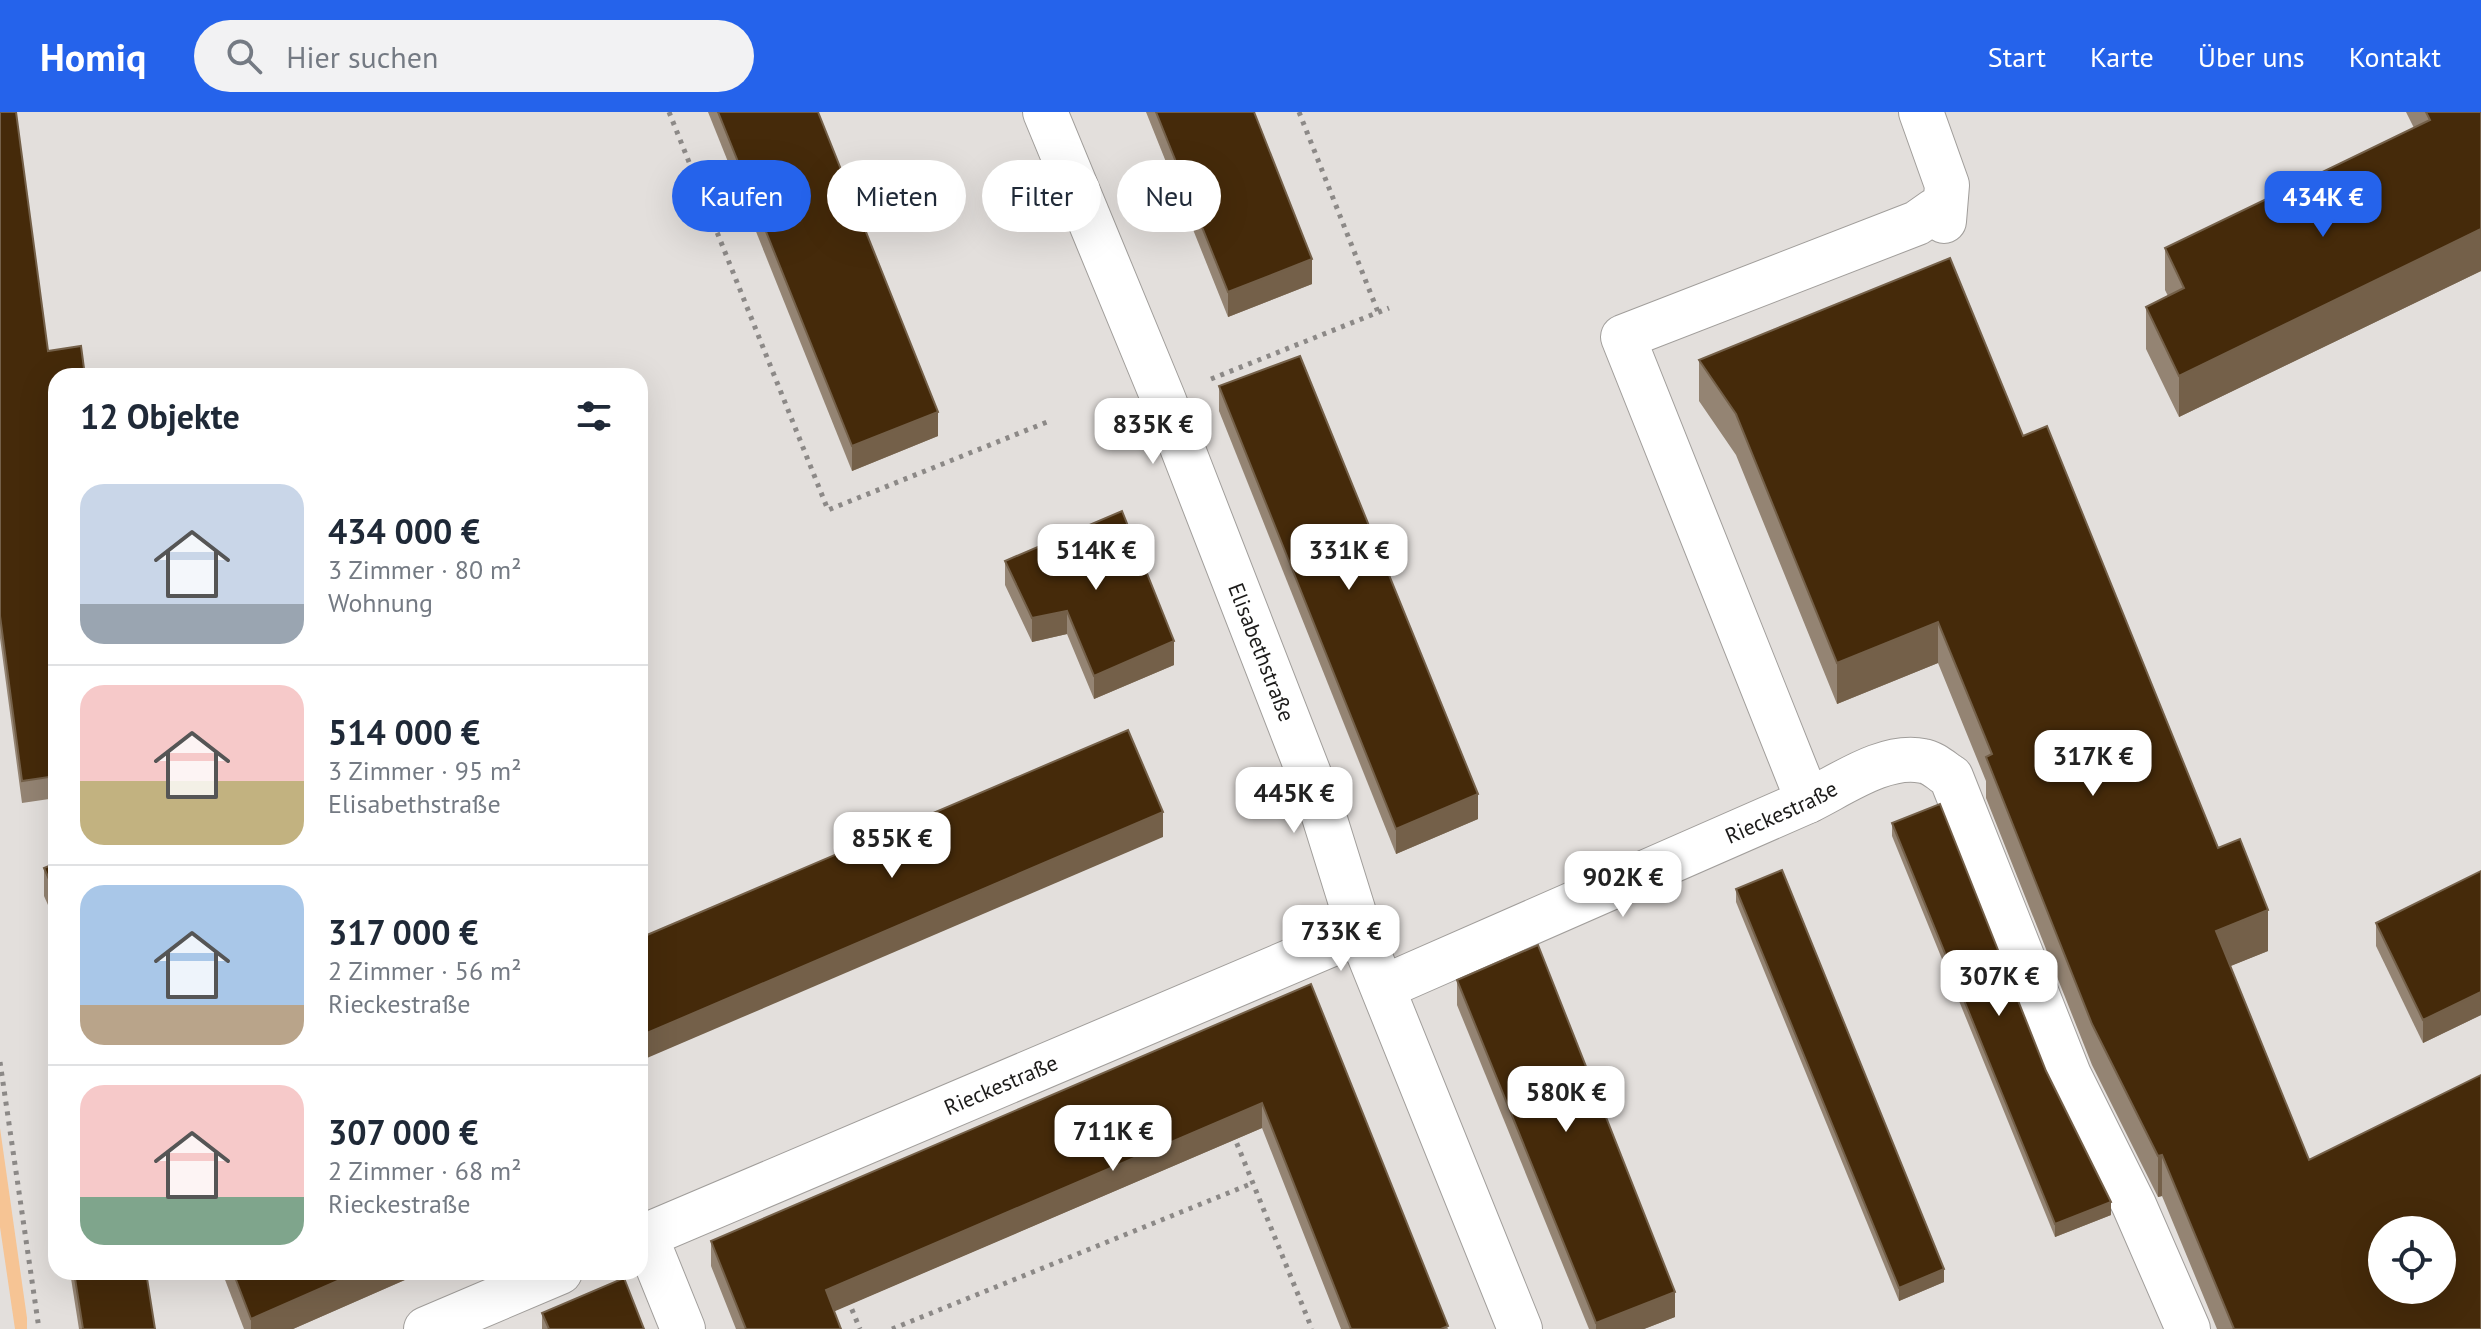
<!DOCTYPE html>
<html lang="de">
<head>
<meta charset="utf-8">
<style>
  body { margin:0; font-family:"PT Sans",sans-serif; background:#f2f2f3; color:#1f2937; height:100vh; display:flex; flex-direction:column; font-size:30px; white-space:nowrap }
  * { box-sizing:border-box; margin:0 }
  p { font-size:26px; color:#747a83 }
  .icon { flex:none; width:44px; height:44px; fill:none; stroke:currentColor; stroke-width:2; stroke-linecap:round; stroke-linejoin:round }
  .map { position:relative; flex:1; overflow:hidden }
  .panel { position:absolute; left:48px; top:256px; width:600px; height:912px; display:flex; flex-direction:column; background:#fff; border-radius:24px; box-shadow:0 8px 32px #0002 }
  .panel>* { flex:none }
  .banner { position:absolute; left:672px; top:48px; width:760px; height:72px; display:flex; gap:16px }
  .fabs { position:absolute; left:2368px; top:1104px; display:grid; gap:16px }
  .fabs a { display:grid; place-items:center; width:88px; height:88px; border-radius:50%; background:#fff; box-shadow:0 8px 32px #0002; font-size:40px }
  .price { position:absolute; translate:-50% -68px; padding:0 18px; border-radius:16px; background:#fff; color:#222; font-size:26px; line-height:52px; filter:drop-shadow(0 2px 4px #0008) }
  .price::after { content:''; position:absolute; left:50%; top:48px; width:24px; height:18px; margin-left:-12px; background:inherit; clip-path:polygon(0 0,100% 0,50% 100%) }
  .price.selected { background:#2563eb; color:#fff }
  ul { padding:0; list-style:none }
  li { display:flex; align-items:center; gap:24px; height:200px; padding:0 32px }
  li+li { border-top:2px solid #e0e1e3 }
  li span { display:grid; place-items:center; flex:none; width:224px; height:160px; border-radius:24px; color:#555 }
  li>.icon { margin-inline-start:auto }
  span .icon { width:96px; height:96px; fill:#fffc; stroke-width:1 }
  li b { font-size:34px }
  h2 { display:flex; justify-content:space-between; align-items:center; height:96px; padding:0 32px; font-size:34px }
  .pill { padding:0 28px; border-radius:36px; background:#fff; box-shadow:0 8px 32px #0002; font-size:28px; line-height:72px }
  .pill.selected { background:#2563eb; color:#fff }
  header { display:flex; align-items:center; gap:48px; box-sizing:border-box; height:112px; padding:0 40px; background:#2563eb; color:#fff }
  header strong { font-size:38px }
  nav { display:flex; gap:44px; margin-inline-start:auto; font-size:28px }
  .search { width:560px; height:72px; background:#f2f2f3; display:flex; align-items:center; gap:20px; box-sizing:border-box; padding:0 28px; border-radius:44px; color:#747a83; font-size:30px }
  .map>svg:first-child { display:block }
  .grass { fill:#f6c494 }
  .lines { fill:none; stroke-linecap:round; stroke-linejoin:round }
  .minor-casing { stroke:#a19e9b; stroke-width:46 }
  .path { stroke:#8c8987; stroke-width:5; stroke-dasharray:4 6; stroke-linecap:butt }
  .minor { stroke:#fff; stroke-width:44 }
  .wall { fill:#948473 }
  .shaded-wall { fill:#746049 }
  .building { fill:#452a0a; stroke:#746049; stroke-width:2; fill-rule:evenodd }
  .labels { text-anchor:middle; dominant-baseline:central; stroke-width:8; stroke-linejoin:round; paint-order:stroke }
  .street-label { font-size:22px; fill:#1c1b1a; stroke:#fff }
</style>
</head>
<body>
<header>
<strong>Homiq</strong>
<div class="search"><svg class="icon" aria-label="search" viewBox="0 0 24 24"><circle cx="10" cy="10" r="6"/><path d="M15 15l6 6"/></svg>Hier suchen</div>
<nav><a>Start</a><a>Karte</a><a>Über uns</a><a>Kontakt</a></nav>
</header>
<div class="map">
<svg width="2481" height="1217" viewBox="0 0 2481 1217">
  <rect width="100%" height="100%" fill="#e3dfdc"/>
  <!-- grass -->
  <polygon class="grass" points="0,1016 27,1206 27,1217 15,1217 0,1115"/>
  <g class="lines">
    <!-- minor casing -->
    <g class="minor-casing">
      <g id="minor">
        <path id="s1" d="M1045,0L1163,286L1318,685L1360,820L1520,1217"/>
        <polyline points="1808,689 1623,225 1917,111 1934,99 1944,109 1947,73 1921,0"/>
        <path id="s2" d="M1384,875L1808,689C1841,673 1885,641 1923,649C1932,650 1943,660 1951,665L2069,963L2134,1093L2188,1217"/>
        <polyline points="645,1123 683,1217"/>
        <path id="s3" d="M640,1126L1360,820"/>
        <polyline points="426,1217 560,1160"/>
      </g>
    </g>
    <!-- path -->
    <g class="path">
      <polyline points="669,0 828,398 1047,310"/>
      <polyline points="1299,0 1378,200"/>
      <polyline points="1211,267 1389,196"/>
      <polyline points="0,950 39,1217"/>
      <polyline points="1233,1022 1312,1217"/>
      <polyline points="848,1188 860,1217"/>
      <polyline points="892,1217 1253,1071"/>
    </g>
    <!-- minor -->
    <use href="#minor" class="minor"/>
  </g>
  <!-- wall -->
  <g class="wall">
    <polygon points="0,0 48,239 56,264 56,686 22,691 0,526"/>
    <polygon points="708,0 818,0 938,324 852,359"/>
    <polygon points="1146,0 1254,0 1312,172 1228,205"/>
    <polygon points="2406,0 2481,0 2481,159 2179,305 2146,237 2146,195 2168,184 2165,178 2165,136 2414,16"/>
    <polygon points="1699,248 2023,324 2268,839 2230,854 2309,1048 2481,1217 2217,1217 2162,1084 2158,1085 2092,953 1986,686 1986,669 1938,551 1837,592 1736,343 1699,289"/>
    <polygon points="1219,274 1478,707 1396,742 1219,299"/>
    <polygon points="1005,449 1174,553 1094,587 1067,522 1032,530 1005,473"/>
    <polygon points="1892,711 2046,959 2111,1103 2055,1125 1892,724"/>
    <polygon points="56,751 56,811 44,784 44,756"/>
    <polygon points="2481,759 2481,903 2423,931 2376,834 2376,811"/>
    <polygon points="1736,777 1944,1170 1899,1189 1736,790"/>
    <polygon points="1457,868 1675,1205 1644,1217 1589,1217 1457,893"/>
    <polygon points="1311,872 1448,1217 1341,1217 1262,1016 834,1199 841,1217 736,1217 711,1154 711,1129"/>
    <polygon points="70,1160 146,1160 155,1217 79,1217"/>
    <polygon points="222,1160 423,1160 293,1217 244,1217"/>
    <polygon points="542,1201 644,1217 542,1217"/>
  </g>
  <!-- shaded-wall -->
  <g class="shaded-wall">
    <polygon points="2481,117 2481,159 2179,305 2179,264"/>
    <polygon points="1312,147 1312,172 1228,205 1228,180"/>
    <polygon points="938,300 938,324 852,359 852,334"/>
    <polygon points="1067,499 1067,522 1032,530 1032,506"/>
    <polygon points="1938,510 1938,551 1837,592 1837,551"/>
    <polygon points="1174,529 1174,553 1094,587 1094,564"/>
    <polygon points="1478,682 1478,707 1396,742 1396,717"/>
    <polygon points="1163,700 1163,725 640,949 640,924"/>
    <polygon points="2268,798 2268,839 2216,860 2216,819"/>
    <polygon points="2481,880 2481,903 2423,931 2423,908"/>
    <polygon points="1262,991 1262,1016 826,1203 826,1178"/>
    <polygon points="2162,1043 2162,1084 2158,1085 2158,1044"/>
    <polygon points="2111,1090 2111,1103 2055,1125 2055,1112"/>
    <polygon points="1944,1157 1944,1170 1899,1189 1899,1176"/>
    <polygon points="358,1160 423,1160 293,1217 251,1217 251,1207"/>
    <polygon points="1675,1180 1675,1205 1644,1217 1596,1217 1596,1211"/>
  </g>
  <!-- building -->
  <g class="building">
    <polygon points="0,0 16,0 48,239 81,234 85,264 56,264 56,664 22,669 0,504"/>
    <polygon points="718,0 818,0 938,300 852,334"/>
    <polygon points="1156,0 1254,0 1312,147 1228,180"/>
    <polygon points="2426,0 2481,0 2481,117 2179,264 2146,195 2184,176 2165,136 2430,8"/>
    <path d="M1950,146L2023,324L2047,314L2218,736L2240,727L2268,798L2216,819L2309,1048L2481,963V1217H2234L2162,1043L2158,1044L2092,912L1986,645L1992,642L1938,510L1837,551L1736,302L1699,248ZM2382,1118H2442V1178H2382Z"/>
    <polygon points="1300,244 1478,682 1396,717 1219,274"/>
    <polygon points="1122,399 1174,529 1094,564 1067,499 1032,506 1005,449"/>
    <polygon points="1128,618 1163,700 640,924 640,826"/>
    <polygon points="1940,692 2046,959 2111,1090 2055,1112 1892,711"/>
    <polygon points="56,751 56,783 44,756"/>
    <polygon points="1782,758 1944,1157 1899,1176 1736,777"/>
    <polygon points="2481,759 2481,880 2423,908 2376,811"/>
    <polygon points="1538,833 1675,1180 1596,1211 1457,868"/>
    <polygon points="1311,872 1448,1214 1441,1217 1351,1217 1262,991 826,1178 841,1217 746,1217 711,1129"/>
    <polygon points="74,1160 146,1160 155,1217 83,1217"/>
    <polygon points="233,1160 358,1160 251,1207"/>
    <polygon points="624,1166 644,1217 549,1217 542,1201"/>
  </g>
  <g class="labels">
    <!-- street labels -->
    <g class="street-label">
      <text stroke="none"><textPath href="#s1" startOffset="582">Elisabethstraße</textPath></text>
      <text stroke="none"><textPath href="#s2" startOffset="434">Rieckestraße</textPath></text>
      <text stroke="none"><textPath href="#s3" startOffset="392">Rieckestraße</textPath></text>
    </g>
  </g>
</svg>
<div class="fabs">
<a><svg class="icon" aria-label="locate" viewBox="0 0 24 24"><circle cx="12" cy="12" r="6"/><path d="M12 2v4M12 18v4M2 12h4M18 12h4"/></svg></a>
</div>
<b class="price selected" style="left:2323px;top:127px">434K €</b>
<b class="price" style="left:1153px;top:354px">835K €</b>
<b class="price" style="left:1096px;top:480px">514K €</b>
<b class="price" style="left:1349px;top:480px">331K €</b>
<b class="price" style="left:2093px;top:686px">317K €</b>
<b class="price" style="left:1294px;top:723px">445K €</b>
<b class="price" style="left:892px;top:768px">855K €</b>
<b class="price" style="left:1623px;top:807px">902K €</b>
<b class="price" style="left:1341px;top:861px">733K €</b>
<b class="price" style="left:1999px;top:906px">307K €</b>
<b class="price" style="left:1566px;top:1022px">580K €</b>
<b class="price" style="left:1113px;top:1061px">711K €</b>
<div class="banner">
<a class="pill selected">Kaufen</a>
<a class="pill">Mieten</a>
<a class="pill">Filter</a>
<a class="pill">Neu</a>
</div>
<section class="panel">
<h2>12 Objekte<svg class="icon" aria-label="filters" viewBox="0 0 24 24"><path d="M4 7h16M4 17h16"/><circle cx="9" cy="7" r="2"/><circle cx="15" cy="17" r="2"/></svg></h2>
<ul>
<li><span style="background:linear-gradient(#c9d6e8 75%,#9aa5b1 0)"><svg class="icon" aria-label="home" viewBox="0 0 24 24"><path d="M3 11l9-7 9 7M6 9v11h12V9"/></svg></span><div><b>434 000 €</b><p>3 Zimmer · 80 m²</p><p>Wohnung</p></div></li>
<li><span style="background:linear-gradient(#f6c9c9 60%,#c2b280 0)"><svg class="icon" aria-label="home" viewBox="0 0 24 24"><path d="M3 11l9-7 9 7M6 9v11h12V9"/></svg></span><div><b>514 000 €</b><p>3 Zimmer · 95 m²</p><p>Elisabethstraße</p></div></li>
<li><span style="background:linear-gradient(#a9c7e8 75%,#b9a48a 0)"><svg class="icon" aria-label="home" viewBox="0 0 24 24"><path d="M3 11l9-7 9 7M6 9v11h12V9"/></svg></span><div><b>317 000 €</b><p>2 Zimmer · 56 m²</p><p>Rieckestraße</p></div></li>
<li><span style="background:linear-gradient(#f6c9c9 70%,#7fa58c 0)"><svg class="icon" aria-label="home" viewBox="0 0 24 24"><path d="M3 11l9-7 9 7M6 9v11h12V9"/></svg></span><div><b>307 000 €</b><p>2 Zimmer · 68 m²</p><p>Rieckestraße</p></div></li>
</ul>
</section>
</div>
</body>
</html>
